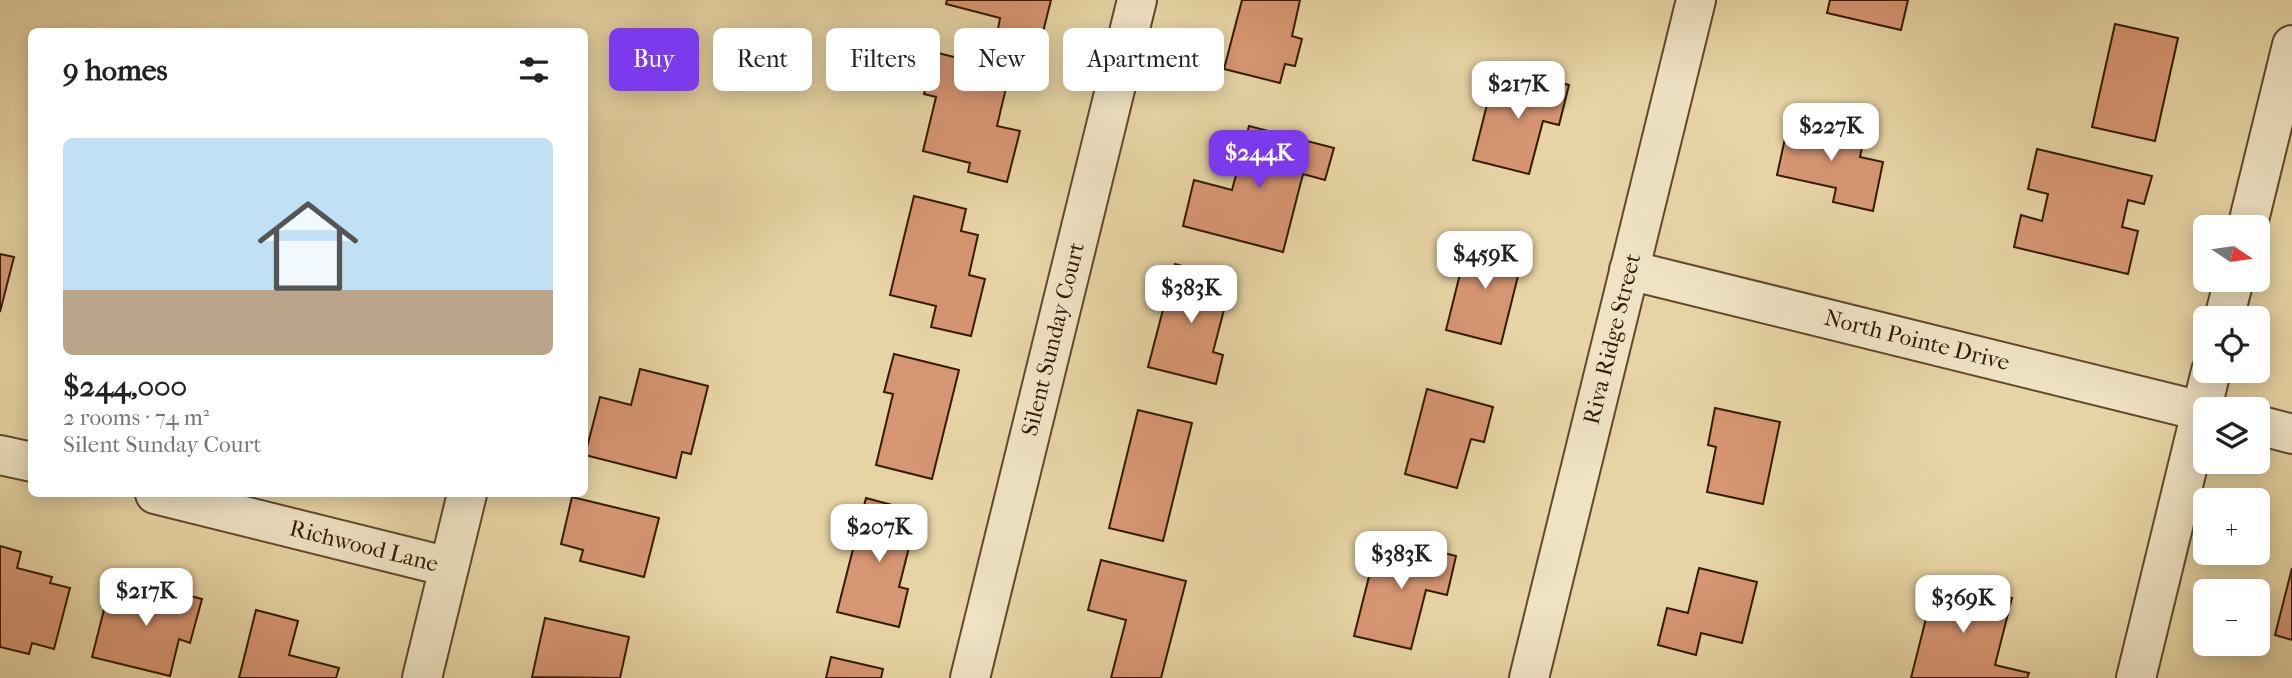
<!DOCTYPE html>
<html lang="en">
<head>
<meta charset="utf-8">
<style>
  body { margin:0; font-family:"IM FELL French Canon",serif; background:#f6f6f6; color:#222; height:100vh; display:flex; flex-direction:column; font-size:26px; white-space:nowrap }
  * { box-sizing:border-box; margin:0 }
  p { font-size:23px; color:#767676 }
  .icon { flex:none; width:38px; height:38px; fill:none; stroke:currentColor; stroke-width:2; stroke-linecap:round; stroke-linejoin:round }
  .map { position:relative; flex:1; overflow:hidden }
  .drawer { position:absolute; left:28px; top:28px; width:560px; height:469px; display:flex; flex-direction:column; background:#fff; border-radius:10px; box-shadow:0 4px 18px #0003 }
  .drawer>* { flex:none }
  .banner { position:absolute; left:609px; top:28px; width:665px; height:63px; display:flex; gap:14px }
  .needle { width:46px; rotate:103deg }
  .buttons { position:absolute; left:2193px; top:215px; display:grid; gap:14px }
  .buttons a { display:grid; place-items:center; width:77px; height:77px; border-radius:10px; background:#fff; box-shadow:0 4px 18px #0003; font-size:35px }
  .price { position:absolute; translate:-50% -60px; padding:0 16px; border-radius:14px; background:#fff; color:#222; font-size:23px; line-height:46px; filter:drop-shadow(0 2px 4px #0008) }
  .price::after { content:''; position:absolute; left:50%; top:42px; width:21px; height:16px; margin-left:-10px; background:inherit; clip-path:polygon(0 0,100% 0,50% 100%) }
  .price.selected { background:#7c3aed; color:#fff }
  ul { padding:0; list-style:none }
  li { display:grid; align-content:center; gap:14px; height:371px; padding:0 35px }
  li+li { border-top:2px solid #e0e0e0 }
  li span { display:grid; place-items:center; height:217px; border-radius:10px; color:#555 }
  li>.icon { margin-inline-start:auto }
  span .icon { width:126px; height:126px; fill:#fffc; stroke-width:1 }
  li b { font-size:30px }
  h2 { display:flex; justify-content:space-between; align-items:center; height:84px; padding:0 35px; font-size:30px }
  .tag { padding:0 24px; border-radius:10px; background:#fff; box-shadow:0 4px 18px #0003; font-size:24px; line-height:63px }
  .tag.selected { background:#7c3aed; color:#fff }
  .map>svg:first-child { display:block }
  .building { fill:#d79673; stroke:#341b03; stroke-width:2 }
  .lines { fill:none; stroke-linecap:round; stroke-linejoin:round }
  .minor-casing { stroke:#61492b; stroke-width:42 }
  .minor { stroke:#efe3c4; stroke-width:38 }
  .labels { text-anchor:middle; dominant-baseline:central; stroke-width:7; stroke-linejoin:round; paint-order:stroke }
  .street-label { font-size:23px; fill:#341b03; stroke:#efe3c4 }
</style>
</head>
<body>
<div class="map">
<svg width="2292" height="678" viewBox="0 0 2292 678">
  <rect width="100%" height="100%" fill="#e7d4a4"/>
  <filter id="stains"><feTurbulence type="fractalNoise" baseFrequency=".00286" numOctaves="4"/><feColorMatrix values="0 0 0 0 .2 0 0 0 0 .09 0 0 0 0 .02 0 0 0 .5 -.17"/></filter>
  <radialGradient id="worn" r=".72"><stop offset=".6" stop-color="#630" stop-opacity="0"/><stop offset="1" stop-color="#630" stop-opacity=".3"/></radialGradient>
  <!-- building -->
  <g class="building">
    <polygon points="947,0 1051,0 1041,40 998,29 1000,18 946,4"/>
    <polygon points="1242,0 1300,0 1292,36 1302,39 1295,66 1285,64 1280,83 1224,69"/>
    <polygon points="1830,0 1908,0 1901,30 1827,13"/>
    <polygon points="2115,24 2178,38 2155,141 2092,127"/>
    <polygon points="934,52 1010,71 997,126 1020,131 1007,182 968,172 970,163 923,151 936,97 924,94"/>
    <polygon points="1530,75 1569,85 1559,125 1543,121 1529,174 1473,160 1494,77 1527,86"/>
    <polygon points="1789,120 1864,137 1860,157 1883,162 1873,211 1833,202 1836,188 1777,175"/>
    <polygon points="1249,126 1334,148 1325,180 1303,174 1283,252 1183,226 1194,180 1232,190"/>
    <polygon points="2037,149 2152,176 2144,204 2128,200 2122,227 2138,231 2128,274 2014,247 2021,215 2042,221 2048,194 2028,189"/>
    <polygon points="914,196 966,209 961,231 978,235 969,275 985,279 971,336 931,327 936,306 890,295"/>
    <polygon points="1469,238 1524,252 1501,344 1446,330"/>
    <polygon points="0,254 14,257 0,312"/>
    <polygon points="1175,264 1232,279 1213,352 1223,355 1216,384 1148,367"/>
    <polygon points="894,354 959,370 932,479 876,465 893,394 884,392"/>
    <polygon points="640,369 708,386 691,454 682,452 676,478 585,455 600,397 631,405"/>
    <polygon points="1427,389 1493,407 1484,442 1471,439 1457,488 1405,474"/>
    <polygon points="1715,408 1780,422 1763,504 1707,492 1716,447 1708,445"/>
    <polygon points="1138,410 1192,423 1163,541 1109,528"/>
    <polygon points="572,497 659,518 644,577 580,561 583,550 561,544"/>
    <polygon points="866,498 918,512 899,587 908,589 899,627 837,612"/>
    <polygon points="1379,537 1456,556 1447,595 1426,590 1411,649 1354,636"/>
    <polygon points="0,546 21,552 17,568 52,577 50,583 70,588 54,649 32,643 29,654 0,647"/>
    <polygon points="1101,560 1186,581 1161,678 1111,678 1126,620 1088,610"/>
    <polygon points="1699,568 1757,582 1742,643 1701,633 1696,655 1658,645 1667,608 1688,613"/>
    <polygon points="2292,568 2292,640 2275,635"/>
    <polygon points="1936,579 2012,598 1995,665 2029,673 2027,678 1911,678"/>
    <polygon points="146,584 202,599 190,643 179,639 170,676 92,657 109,590 142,598"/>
    <polygon points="256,610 298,621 289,655 339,668 336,678 239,678"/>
    <polygon points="545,618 629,637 620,678 532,677"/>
    <polygon points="831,657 883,669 881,678 826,678"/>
  </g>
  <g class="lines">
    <!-- minor casing -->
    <g class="minor-casing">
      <g id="minor">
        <polyline points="2247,228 2292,45"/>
        <polyline points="1629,270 2205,412"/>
        <polyline points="2224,318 2234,280"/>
        <polyline points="2258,425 2292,434"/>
        <polyline points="0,455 32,462"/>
        <polyline points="155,494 449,567"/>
        <polyline points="422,678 467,494"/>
        <polyline points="970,678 1137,0"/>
        <polyline points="1529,678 1696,0"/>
        <polyline points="2136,678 2211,371"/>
      </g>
    </g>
    <!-- minor -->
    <use href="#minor" class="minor"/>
  </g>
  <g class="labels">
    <!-- street labels -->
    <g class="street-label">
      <text transform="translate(1053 339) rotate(-76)">Silent Sunday Court</text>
      <text transform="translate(1612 339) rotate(-76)">Riva Ridge Street</text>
      <text transform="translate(1917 340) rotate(14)">North Pointe Drive</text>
      <text transform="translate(364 546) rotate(14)">Richwood Lane</text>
    </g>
  </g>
  <rect width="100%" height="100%" filter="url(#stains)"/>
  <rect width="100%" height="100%" fill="url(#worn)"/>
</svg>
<div class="buttons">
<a><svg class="needle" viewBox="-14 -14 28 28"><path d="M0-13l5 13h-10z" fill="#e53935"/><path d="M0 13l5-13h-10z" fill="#767676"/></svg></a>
<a><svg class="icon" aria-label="locate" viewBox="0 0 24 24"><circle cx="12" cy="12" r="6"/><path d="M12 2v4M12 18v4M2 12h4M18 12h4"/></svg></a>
<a><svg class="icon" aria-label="layers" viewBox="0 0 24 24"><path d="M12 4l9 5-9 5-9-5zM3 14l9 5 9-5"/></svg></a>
<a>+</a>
<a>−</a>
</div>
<b class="price" style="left:1518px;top:121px">$217K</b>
<b class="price" style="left:1831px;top:163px">$227K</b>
<b class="price selected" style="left:1259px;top:190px">$244K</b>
<b class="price" style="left:1485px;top:291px">$459K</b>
<b class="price" style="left:1191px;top:325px">$383K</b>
<b class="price" style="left:879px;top:564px">$207K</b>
<b class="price" style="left:1401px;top:591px">$383K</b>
<b class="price" style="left:146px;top:628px">$217K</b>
<b class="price" style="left:1963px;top:635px">$369K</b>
<div class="banner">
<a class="tag selected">Buy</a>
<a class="tag">Rent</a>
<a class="tag">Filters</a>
<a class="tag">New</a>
<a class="tag">Apartment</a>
</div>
<section class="drawer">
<h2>9 homes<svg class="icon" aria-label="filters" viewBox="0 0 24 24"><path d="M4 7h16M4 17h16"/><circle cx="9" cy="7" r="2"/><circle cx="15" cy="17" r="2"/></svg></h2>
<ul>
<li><span style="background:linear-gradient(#bfe0f5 70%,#b9a48a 0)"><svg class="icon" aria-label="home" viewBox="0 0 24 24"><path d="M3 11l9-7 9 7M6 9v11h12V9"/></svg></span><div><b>$244,000</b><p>2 rooms · 74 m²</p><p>Silent Sunday Court</p></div></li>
</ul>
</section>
</div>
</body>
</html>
